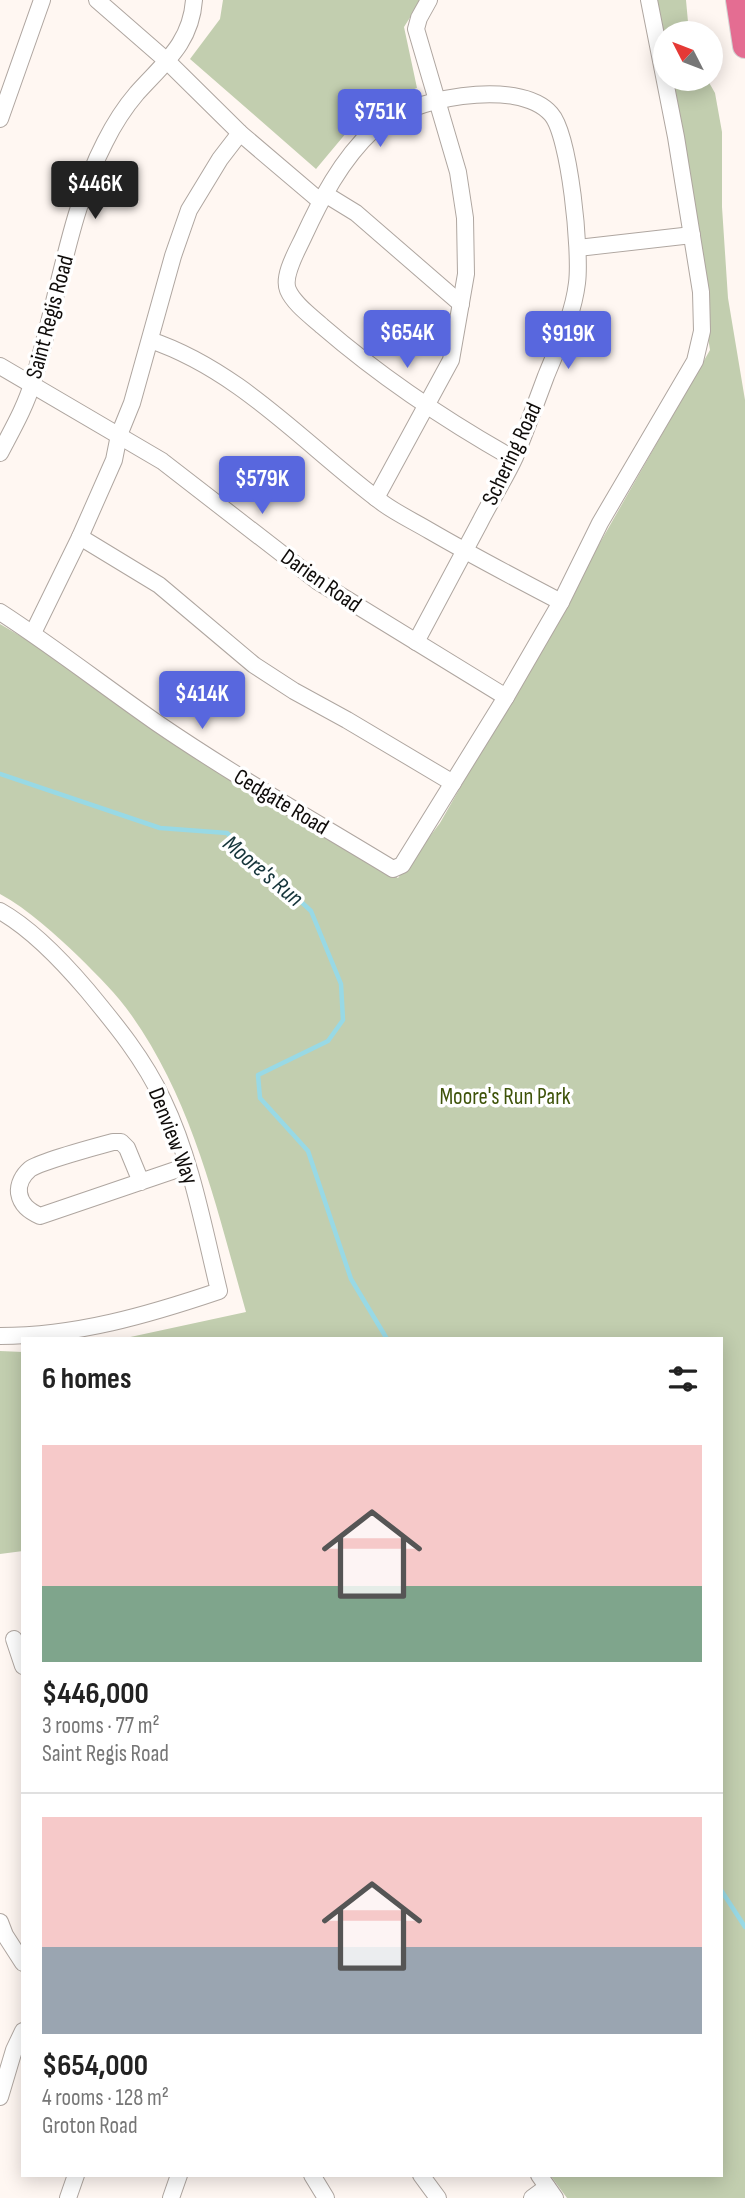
<!DOCTYPE html>
<html lang="en">
<head>
<meta charset="utf-8">
<style>
  body { margin:0; font-family:"Sofia Sans Condensed",sans-serif; background:#f2f2f2; color:#222; height:100vh; display:flex; flex-direction:column; font-size:26px; white-space:nowrap }
  * { box-sizing:border-box; margin:0 }
  p { font-size:23px; color:#767676 }
  .icon { flex:none; width:38px; height:38px; fill:none; stroke:currentColor; stroke-width:2; stroke-linecap:round; stroke-linejoin:round }
  .map { position:relative; flex:1; overflow:hidden }
  .drawer { position:absolute; left:21px; top:1337px; width:702px; height:840px; display:flex; flex-direction:column; background:#fff; border-radius:0px; box-shadow:0 4px 18px #0003 }
  .drawer>* { flex:none }
  .needle { width:46px; rotate:312deg }
  .controls { position:absolute; left:653px; top:21px; display:grid; gap:14px }
  .controls a { display:grid; place-items:center; width:70px; height:70px; border-radius:50%; background:#fff; box-shadow:0 4px 18px #0003; font-size:35px }
  .price { position:absolute; translate:-50% -60px; padding:0 16px; border-radius:7px; background:#5867de; color:#fff; font-size:23px; line-height:46px; filter:drop-shadow(0 2px 4px #0008) }
  .price::after { content:''; position:absolute; left:50%; top:42px; width:21px; height:16px; margin-left:-10px; background:inherit; clip-path:polygon(0 0,100% 0,50% 100%) }
  .price.active { background:#222; color:#fff }
  ul { padding:0; list-style:none }
  li { display:grid; align-content:center; gap:14px; height:371px; padding:0 21px }
  li+li { border-top:2px solid #e0e0e0 }
  li span { display:grid; place-items:center; height:217px; border-radius:0px; color:#555 }
  li>.icon { margin-inline-start:auto }
  span .icon { width:126px; height:126px; fill:#fffc; stroke-width:1 }
  li b { font-size:30px }
  h2 { display:flex; justify-content:space-between; align-items:center; height:84px; padding:0 21px; font-size:30px }
  .map>svg:first-child { display:block }
  .green { fill:#c2ceaf }
  .lines { fill:none; stroke-linecap:round; stroke-linejoin:round }
  .stream { stroke:#98d9e5; stroke-width:4.5 }
  .minor-casing { stroke:#afa6a0; stroke-width:18 }
  .highway-casing { stroke:#d4d3d3; stroke-width:26 }
  .minor { stroke:#fff; stroke-width:16 }
  .highway { stroke:#e46d92; stroke-width:24 }
  .labels { text-anchor:middle; dominant-baseline:central; stroke-width:7; stroke-linejoin:round; paint-order:stroke }
  .street-label { font-size:23px; fill:#0f0c0a; stroke:#fff }
  .park-label { font-size:23px; fill:#3e5309; stroke:#fff }
  .water-label { font-size:24px; font-style:italic; fill:#14343a; stroke:#fff }
</style>
</head>
<body>
<div class="map">
<svg width="745" height="2198" viewBox="0 0 745 2198">
  <rect width="100%" height="100%" fill="#fff7f2"/>
  <!-- green -->
  <g class="green">
    <polygon points="223,0 421,0 404,27 417,88 384,100 352,126 316,169 190,59 220,19"/>
    <polygon points="655,0 686,0 689,33 665,33 665,65"/>
    <path d="M667,79H707L715,93L722,132V207L728,298L745,400V2198H567L550,2175H721V1339H121L246,1312C217,1210 194,1104 132,1016C117,994 98,976 79,957C55,934 29,910 0,894V624L56,657L144,723L398,878L440,823L710,350Z"/>
    <polygon points="0,1351 23,1352 23,1551 0,1554"/>
  </g>
  <g class="lines">
    <!-- stream -->
    <g class="stream">
      <polyline points="0,774 160,828 227,833 311,911 341,984 343,1020 328,1041 258,1075 260,1098 308,1151 351,1279 387,1339"/>
      <polyline points="721,1890 745,1927"/>
    </g>
    <!-- minor casing -->
    <g class="minor-casing">
      <g id="minor">
        <polyline points="97,0 167,61 240,133 320,201"/>
        <polyline points="0,119 42,0"/>
        <polyline points="325,194 356,213 461,304"/>
        <polyline points="578,248 692,235"/>
        <path d="M150,340C242,371 308,448 384,504C398,514 415,522 430,531C473,556 517,579 561,602"/>
        <polyline points="0,366 162,461 317,581 506,697"/>
        <path d="M0,453C12,430 26,406 33,381C57,305 69,211 105,142C114,124 125,107 137,93C164,63 191,43 194,0"/>
        <polyline points="376,498 451,360 466,274 465,218 458,172 416,29 419,18 429,0"/>
        <polyline points="80,537 159,585 254,665 294,691 347,720 453,783"/>
        <path d="M0,612C54,647 104,686 157,723C233,775 314,821 393,869L402,865L506,697L561,602L600,523L695,361L702,331L701,292L676,137L649,0"/>
        <polyline points="33,633 80,537 114,460 119,435 132,403 173,256 189,210 220,159 240,133"/>
        <path d="M416,642C437,602 459,562 480,522C491,500 505,479 515,457C526,430 536,403 546,376C558,346 573,316 577,283C581,253 570,135 551,114C518,76 406,99 373,130C341,160 321,199 303,238C297,251 282,276 288,290C294,304 311,316 322,326C381,377 445,420 514,459"/>
        <path d="M0,911C32,929 64,963 87,990C116,1025 144,1059 163,1100C191,1158 204,1229 219,1291C148,1315 76,1336 0,1336"/>
        <path d="M141,1182L127,1148L121,1142H113C98,1146 40,1162 30,1169C23,1175 18,1184 19,1193C21,1205 29,1211 40,1216L187,1166"/>
        <polyline points="14,1639 23,1666"/>
        <polyline points="0,1922 5,1935 23,1963"/>
        <polyline points="0,2097 14,2050 23,2031"/>
        <polyline points="312,2175 326,2198"/>
        <polyline points="421,2175 438,2198"/>
        <polyline points="539,2175 555,2198"/>
        <polyline points="68,2198 76,2175"/>
        <polyline points="171,2198 179,2175"/>
        <polyline points="532,2198 547,2187"/>
      </g>
    </g>
    <!-- highway casing -->
    <g class="highway-casing">
      <polyline id="highway" points="738,0 745,46"/>
    </g>
    <!-- minor -->
    <use href="#minor" class="minor"/>
    <!-- highway -->
    <use href="#highway" class="highway"/>
  </g>
  <g class="labels">
    <!-- street labels -->
    <g class="street-label">
      <text transform="translate(50 317) rotate(-75)">Saint Regis Road</text>
      <text transform="translate(512 454) rotate(-65)">Schering Road</text>
      <text transform="translate(321 581) rotate(35)">Darien Road</text>
      <text transform="translate(281 802) rotate(31)">Cedgate Road</text>
      <text transform="translate(173 1136) rotate(69)">Denview Way</text>
    </g>
    <!-- park labels -->
    <g class="park-label">
      <text x="505" y="1097">Moore's Run Park</text>
    </g>
    <!-- water labels -->
    <g class="water-label">
      <text transform="translate(263 871) rotate(40)">Moore's Run</text>
    </g>
  </g>
</svg>
<div class="controls">
<a><svg class="needle" viewBox="-14 -14 28 28"><path d="M0-13l5 13h-10z" fill="#e53935"/><path d="M0 13l5-13h-10z" fill="#767676"/></svg></a>
</div>
<b class="price" style="left:380px;top:149px">$751K</b>
<b class="price active" style="left:95px;top:221px">$446K</b>
<b class="price" style="left:407px;top:370px">$654K</b>
<b class="price" style="left:568px;top:371px">$919K</b>
<b class="price" style="left:262px;top:516px">$579K</b>
<b class="price" style="left:202px;top:731px">$414K</b>
<section class="drawer">
<h2>6 homes<svg class="icon" aria-label="filters" viewBox="0 0 24 24"><path d="M4 7h16M4 17h16"/><circle cx="9" cy="7" r="2"/><circle cx="15" cy="17" r="2"/></svg></h2>
<ul>
<li><span style="background:linear-gradient(#f6c9c9 65%,#7fa58c 0)"><svg class="icon" aria-label="home" viewBox="0 0 24 24"><path d="M3 11l9-7 9 7M6 9v11h12V9"/></svg></span><div><b>$446,000</b><p>3 rooms · 77 m²</p><p>Saint Regis Road</p></div></li>
<li><span style="background:linear-gradient(#f6c9c9 60%,#9aa5b1 0)"><svg class="icon" aria-label="home" viewBox="0 0 24 24"><path d="M3 11l9-7 9 7M6 9v11h12V9"/></svg></span><div><b>$654,000</b><p>4 rooms · 128 m²</p><p>Groton Road</p></div></li>
</ul>
</section>
</div>
</body>
</html>
